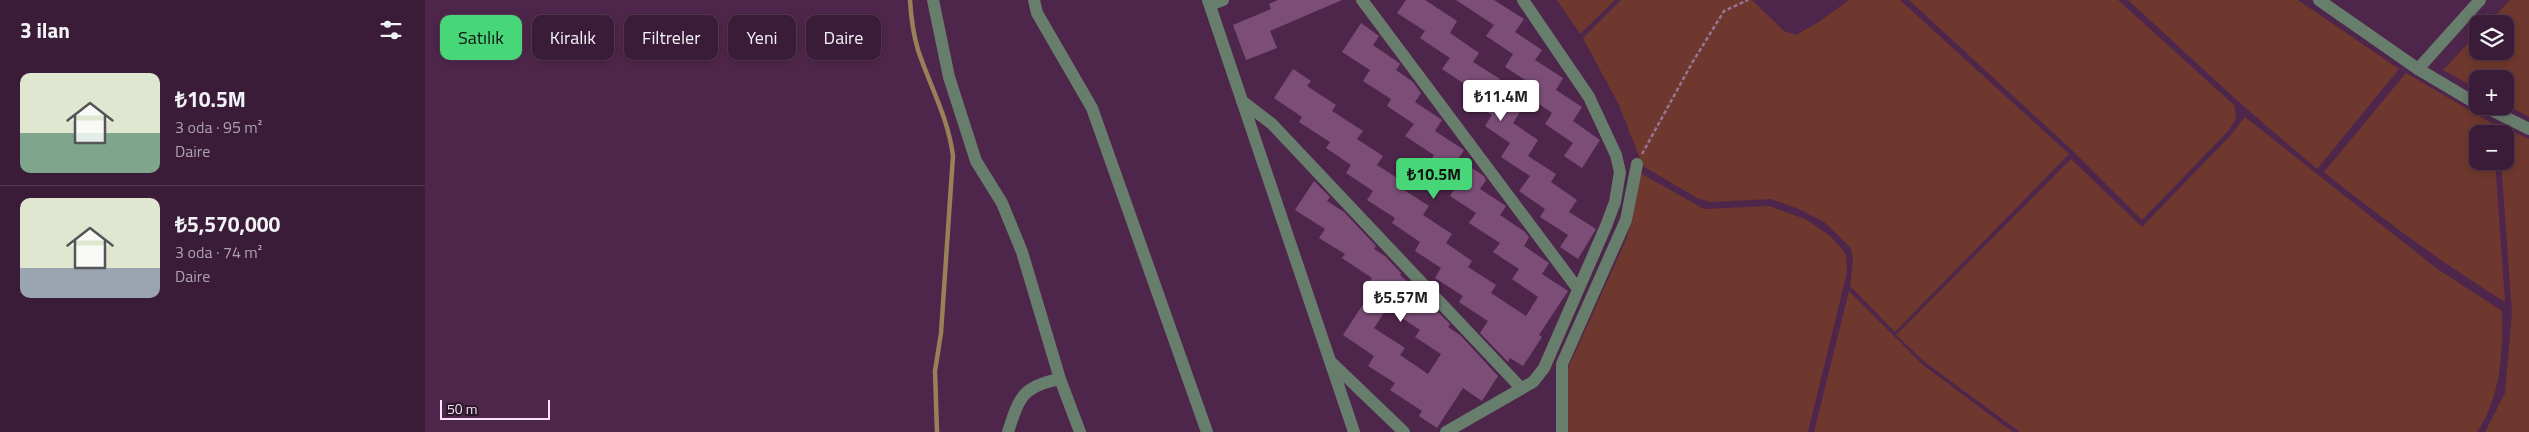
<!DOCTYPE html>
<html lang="tr">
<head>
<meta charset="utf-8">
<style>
  body { margin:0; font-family:"Titillium Web",sans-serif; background:#462943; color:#f1f3f6; height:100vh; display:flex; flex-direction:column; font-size:19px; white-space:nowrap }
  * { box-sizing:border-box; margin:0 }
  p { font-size:16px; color:#aca1ae }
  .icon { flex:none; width:28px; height:28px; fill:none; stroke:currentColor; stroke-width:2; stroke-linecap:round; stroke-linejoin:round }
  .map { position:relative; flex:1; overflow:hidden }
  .side { display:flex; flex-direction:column; background:#3b1c38; width:425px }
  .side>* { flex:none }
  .hud { position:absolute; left:15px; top:15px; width:475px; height:45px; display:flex; gap:10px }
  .fabs { position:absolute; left:2044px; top:15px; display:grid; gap:10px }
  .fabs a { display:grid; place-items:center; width:45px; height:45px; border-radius:10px; background:#3b1c38; box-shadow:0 2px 8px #0003,0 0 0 1px #543a53; font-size:25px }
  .scale { position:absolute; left:15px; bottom:12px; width:110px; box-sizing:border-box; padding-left:5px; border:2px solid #fce2f8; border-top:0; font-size:14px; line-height:18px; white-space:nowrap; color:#fce2f8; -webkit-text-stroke:4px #2a1828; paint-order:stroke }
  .price { position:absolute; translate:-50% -42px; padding:0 11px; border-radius:5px; background:#fff; color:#222; font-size:16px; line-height:32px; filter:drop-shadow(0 1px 2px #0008) }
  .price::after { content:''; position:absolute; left:50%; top:30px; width:15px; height:11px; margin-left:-8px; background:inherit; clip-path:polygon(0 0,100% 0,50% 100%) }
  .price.active { background:#48d778; color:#111 }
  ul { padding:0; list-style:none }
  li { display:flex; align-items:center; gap:15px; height:125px; padding:0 20px }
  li+li { border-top:1px solid #543a53 }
  li span { display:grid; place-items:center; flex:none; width:140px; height:100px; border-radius:10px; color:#555 }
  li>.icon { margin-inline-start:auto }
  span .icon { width:60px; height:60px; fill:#fffc; stroke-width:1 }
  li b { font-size:21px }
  h2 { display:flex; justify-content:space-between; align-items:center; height:60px; padding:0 20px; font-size:21px }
  .chip { padding:0 18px; border-radius:10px; background:#3b1c38; box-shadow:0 2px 8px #0003,0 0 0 1px #543a53; font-size:18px; line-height:45px }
  .chip.active { background:#48d778; color:#111 }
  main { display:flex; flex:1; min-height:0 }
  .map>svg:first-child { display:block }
  .green { fill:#6e382e }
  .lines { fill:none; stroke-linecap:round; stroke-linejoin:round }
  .stream { stroke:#978158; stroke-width:4.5 }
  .building { fill:#7c4e77; fill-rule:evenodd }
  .path { stroke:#977593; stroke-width:2.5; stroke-dasharray:4 2.5; stroke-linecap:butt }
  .minor { stroke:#687e6d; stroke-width:12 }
</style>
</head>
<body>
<main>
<section class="side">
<h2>3 ilan<svg class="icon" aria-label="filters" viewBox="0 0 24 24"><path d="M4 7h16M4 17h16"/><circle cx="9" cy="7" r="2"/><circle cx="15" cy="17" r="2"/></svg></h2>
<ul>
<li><span style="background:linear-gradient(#dfe7d0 60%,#7fa58c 0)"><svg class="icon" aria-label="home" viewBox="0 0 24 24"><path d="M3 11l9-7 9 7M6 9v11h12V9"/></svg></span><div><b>₺10.5M</b><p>3 oda · 95 m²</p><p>Daire</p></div></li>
<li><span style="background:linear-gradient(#dfe7d0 70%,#9aa5b1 0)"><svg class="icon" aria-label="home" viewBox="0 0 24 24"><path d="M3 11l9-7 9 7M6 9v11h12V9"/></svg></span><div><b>₺5,570,000</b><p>3 oda · 74 m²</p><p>Daire</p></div></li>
</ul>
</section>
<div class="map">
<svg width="2104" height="432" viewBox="0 0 2104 432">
  <rect width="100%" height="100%" fill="#4f264b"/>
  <!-- green -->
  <g class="green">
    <polygon points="1132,0 1190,0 1155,34"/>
    <polygon points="1196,0 1327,0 1359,31 1371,35 1392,23 1424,0 1475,0 1644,154 1470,332 1425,286 1428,260 1426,248 1399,222 1374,209 1346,199 1286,202 1272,198 1218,166 1194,105 1158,38"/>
    <polygon points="1484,0 1693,0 1809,105 1811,118 1805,129 1717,220 1649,152"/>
    <polygon points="1703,0 1873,0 1974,69 1892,169 1815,103"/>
    <polygon points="2085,0 2104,0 2104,117 2080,104 2080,79 2052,79 2052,89 2018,70 2052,34 2052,51 2080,51 2080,24 2062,24"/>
    <path d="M1981,73L2068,124L2069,134H2052V161H2070L2080,302C2016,262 1957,219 1899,172Z"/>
    <path d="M1820,117L2011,268L2077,311C2078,352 2076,397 2052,432H1595L1501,363L1471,335L1646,159L1717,227L1805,136Z"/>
    <polygon points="2074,126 2104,139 2104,432 2060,432 2080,393 2087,313 2076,161 2080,161 2080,134 2074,134"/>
    <polygon points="1215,173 1279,209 1344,206 1380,219 1404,235 1416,248 1421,255 1422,272 1383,432 1134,432 1139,377 1201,240 1207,221"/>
    <polygon points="1424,291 1498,365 1588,432 1389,432"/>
  </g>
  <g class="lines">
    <!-- stream -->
    <path class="stream" d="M485,0C486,17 488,33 493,50C505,86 523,117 528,156L516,333L510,371L512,432"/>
  </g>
  <!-- building -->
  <g class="building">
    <polygon points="853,0 917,0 845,31 852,48 821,60 808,25 846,9 844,4"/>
    <polygon points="981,0 1000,0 1032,21 1025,33 1054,53 1048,62 1075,79 1068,90 1097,109 1088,123 1113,140 1103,156 1131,174 1126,182 1152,200 1144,212 1171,229 1153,259 1135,247 1143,235 1115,217 1120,209 1094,191 1105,176 1076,157 1085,143 1060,126 1067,115 1038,96 1044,87 1017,69 1025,58 995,38 1000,31 972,13"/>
    <polygon points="1031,0 1069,0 1099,19 1090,32 1117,50 1110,60 1138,78 1131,90 1157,107 1148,121 1175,140 1157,168 1139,156 1148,143 1120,124 1127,113 1101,95 1108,85 1080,67 1088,54 1061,36 1069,25"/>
    <polygon points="936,23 954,36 948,45 974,63 975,64 971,70 988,82 996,93 990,102 1017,120 1010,131 1039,150 1033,159 1059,176 1061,180 1055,189 1081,206 1075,215 1100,232 1104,237 1099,246 1124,263 1117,274 1143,291 1114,335 1117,337 1098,366 1085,358 1083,362 1055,333 1063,321 1034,302 1038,296 1010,278 1016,268 990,251 995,242 967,223 970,218 942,200 948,191 921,173 926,165 901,148 905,142 874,122 877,117 849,98 868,69 886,81 882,86 911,105 907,111 938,131 932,139 958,156 952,165 980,183 976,188 1004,206 998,215 1027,234 1021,243 1047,261 1043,267 1071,285 1066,293 1101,316 1113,297 1087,279 1094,269 1068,252 1075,243 1044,223 1051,213 1025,196 1031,186 1002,167 1009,155 980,136 989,124 962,106 966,99 938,81 945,70 917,52"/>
    <path d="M889,181L905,197L902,201L919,212L951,246L949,249L960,256L976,273L975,275L999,297L997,300L1010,309L1025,324L1023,327L1035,335L1073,376L1057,401L1038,388L1012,428L994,416L997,411L965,390L970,383L943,366L949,356L918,335L948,289L942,285L947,278L917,258L920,254L894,238L900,229L870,210ZM962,308L995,330L990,337L1016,354L1003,374L975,355L980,348L949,328Z"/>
  </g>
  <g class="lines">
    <!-- path -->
    <polyline class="path" points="1217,154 1267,63 1299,11 1323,0"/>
    <!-- minor -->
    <g class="minor">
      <polyline points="508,0 524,77 551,161 577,203 597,252 635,379 655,432"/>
      <polyline points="609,0 612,13 667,108 782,432"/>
      <polyline points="783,0 929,432"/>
      <polyline points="937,0 1153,289"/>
      <polyline points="1894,0 1993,69 2052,104"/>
      <polyline points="785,5 798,0"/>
      <polyline points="1993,69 2055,0"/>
      <polyline points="817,101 847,124 1096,388"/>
      <polyline points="2058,106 2104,129"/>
      <polyline points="907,363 979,432"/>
      <path d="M583,432C594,398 597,386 635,379"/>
      <polyline points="1021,432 1108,382 1119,368 1181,226 1190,202 1195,172 1191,155 1164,97 1098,0"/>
      <polyline points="1137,432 1137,364 1201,220 1212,164"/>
    </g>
  </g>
</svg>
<div class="fabs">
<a><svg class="icon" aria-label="layers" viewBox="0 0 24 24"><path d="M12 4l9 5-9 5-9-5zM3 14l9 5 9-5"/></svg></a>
<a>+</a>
<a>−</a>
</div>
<div class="scale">50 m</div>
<b class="price" style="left:1076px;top:122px">₺11.4M</b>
<b class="price active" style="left:1009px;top:200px">₺10.5M</b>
<b class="price" style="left:976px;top:323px">₺5.57M</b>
<div class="hud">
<a class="chip active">Satılık</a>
<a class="chip">Kiralık</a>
<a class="chip">Filtreler</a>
<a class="chip">Yeni</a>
<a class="chip">Daire</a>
</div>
</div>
</main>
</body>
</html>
